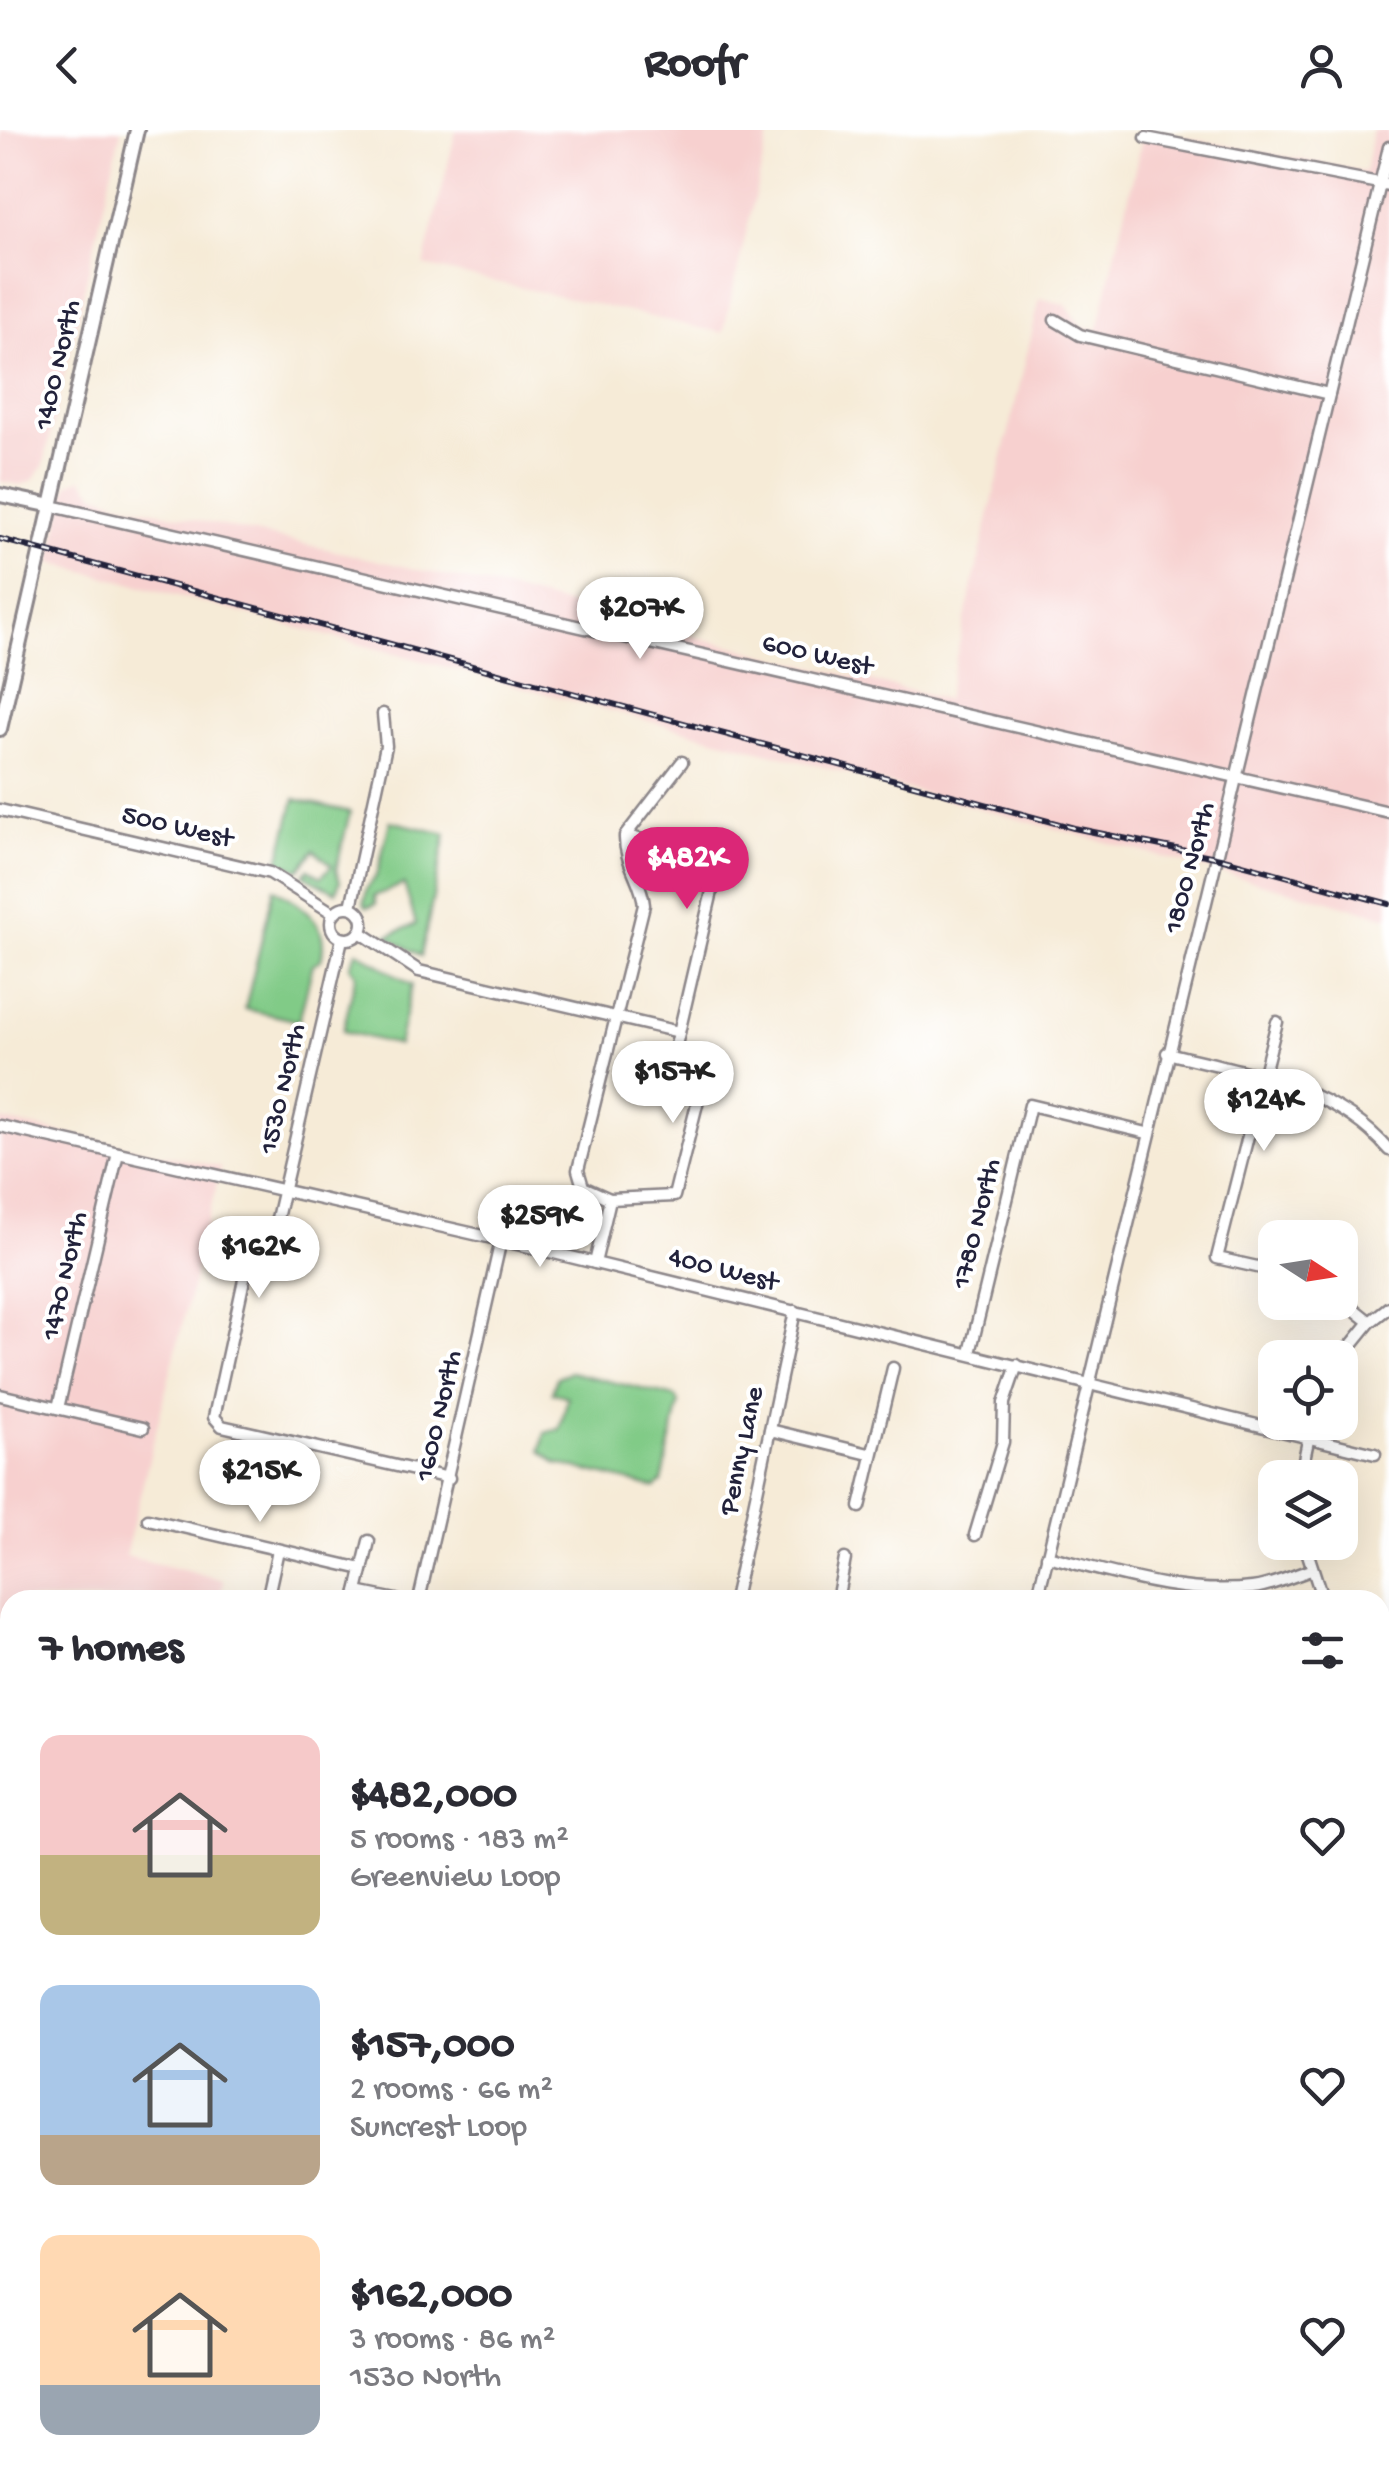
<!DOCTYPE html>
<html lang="en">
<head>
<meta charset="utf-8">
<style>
  body { margin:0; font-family:"Gochi Hand",sans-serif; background:#f7f7f7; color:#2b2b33; height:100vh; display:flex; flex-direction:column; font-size:38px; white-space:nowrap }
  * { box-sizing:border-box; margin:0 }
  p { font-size:32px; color:#7c7c81 }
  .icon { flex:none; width:55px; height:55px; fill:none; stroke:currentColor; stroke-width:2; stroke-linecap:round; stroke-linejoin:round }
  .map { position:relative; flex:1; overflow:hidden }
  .panel { position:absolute; left:0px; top:1460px; width:1390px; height:892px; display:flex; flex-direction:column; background:#fff; border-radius:30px 30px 0 0; box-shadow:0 10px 40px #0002 }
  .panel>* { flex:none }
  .needle { width:65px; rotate:102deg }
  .fabs { position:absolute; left:1258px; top:1090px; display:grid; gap:20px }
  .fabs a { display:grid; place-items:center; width:100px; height:100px; border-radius:20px; background:#fff; box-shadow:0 10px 40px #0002; font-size:50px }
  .price { position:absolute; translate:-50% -85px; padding:0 22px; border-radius:35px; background:#fff; color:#222; font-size:32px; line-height:65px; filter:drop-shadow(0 2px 5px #0008) }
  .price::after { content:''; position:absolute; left:50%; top:60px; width:30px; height:22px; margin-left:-15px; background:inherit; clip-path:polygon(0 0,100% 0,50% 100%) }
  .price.on { background:#db2777; color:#fff }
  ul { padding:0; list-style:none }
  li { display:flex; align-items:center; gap:30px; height:250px; padding:0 40px }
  li span { display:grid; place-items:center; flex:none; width:280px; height:200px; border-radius:20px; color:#555 }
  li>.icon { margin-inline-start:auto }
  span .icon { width:120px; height:120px; fill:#fffc; stroke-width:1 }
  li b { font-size:42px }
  h2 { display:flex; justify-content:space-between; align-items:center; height:120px; padding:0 40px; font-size:42px }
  header { display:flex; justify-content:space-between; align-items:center; height:130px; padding:0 40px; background:#fff; font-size:45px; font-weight:700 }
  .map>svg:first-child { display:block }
  .built { fill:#f7d0cf }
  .green { fill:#81cb87; stroke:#527661; stroke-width:2.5 }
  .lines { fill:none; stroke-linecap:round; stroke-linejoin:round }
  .stream { stroke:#56c2ce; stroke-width:2.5 }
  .minor-casing { stroke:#8c8689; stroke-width:15 }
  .major-casing { stroke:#8c8689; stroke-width:18 }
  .minor { stroke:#fff; stroke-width:10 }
  .major { stroke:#fff; stroke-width:12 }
  .rail-casing { stroke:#22223b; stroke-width:6 }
  .rail { stroke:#fff; stroke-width:2.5; stroke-dasharray:8; stroke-linecap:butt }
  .labels { text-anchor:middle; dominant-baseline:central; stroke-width:8; stroke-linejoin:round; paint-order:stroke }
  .street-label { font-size:28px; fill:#22223b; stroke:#fff }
</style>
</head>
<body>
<header><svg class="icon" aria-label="back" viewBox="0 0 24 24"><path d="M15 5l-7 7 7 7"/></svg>Roofr<svg class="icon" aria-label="person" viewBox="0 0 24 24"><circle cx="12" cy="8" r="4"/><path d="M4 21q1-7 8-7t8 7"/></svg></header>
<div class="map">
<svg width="1389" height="2351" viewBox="0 0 1389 2351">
  <rect width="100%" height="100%" fill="#fff"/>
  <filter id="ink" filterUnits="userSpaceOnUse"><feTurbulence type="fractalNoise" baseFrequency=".01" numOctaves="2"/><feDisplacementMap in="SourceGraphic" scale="20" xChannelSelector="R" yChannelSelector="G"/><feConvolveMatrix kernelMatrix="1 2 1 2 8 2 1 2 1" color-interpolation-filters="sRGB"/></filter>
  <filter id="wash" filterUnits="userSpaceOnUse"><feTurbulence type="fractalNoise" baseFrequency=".0048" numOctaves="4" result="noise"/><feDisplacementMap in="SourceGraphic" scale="40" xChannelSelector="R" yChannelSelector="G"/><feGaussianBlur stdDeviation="2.25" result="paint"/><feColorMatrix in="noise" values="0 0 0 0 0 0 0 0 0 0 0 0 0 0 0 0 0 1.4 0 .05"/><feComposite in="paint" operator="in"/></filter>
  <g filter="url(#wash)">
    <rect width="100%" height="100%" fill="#f6ebd7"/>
    <!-- built -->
    <g class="built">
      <polygon points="0,0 121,0 43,337 32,351 20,355 0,351"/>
      <polygon points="456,0 770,0 723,203 424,136"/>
      <polygon points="1144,0 1365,42 1373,0 1389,0 1389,787 50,432 69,354 82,348 94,363 121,373 517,462 946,570 1040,168 1067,175 1082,198 1098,200"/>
      <polygon points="0,990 221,1037 125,1426 224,1450 219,1470 10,1470 10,2342 1380,2342 1382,2087 1389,2088 1389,2351 0,2351"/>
    </g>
    <!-- green -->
    <g class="green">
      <polygon points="295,669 350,682 336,740 340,751 336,762 304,745 309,739 321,747 332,735 314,720 299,740 279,731"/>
      <polygon points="390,691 446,704 421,826 387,806 416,794 404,754 374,766 376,774 367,777 364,773 367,758 377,745"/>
      <path d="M274,758C303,777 331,792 321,830L313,834L299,891L245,879Z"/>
      <polygon points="357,821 412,855 398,915 343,901 356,844 350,836"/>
      <polygon points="570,1242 676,1267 679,1273 662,1352 655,1358 556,1333 541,1320 545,1303 560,1299 568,1267 552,1262 557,1247"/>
    </g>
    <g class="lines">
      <!-- stream -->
      <g class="stream">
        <polyline points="0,1575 10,1578"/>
        <polyline points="1380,1903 1389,1905"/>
      </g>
    </g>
  </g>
  <g filter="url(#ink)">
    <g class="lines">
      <!-- minor casing -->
      <g class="minor-casing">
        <g id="minor">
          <polyline points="1146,8 1389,55"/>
          <polyline points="1055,190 1080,205 1329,264"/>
          <polyline points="52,376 1389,682"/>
          <polyline points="0,680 270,743 333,783"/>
          <path d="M625,706L706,724L717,740L674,924L698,970L674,1066L610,1069L583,1057L578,1040L644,775C642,750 624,733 625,706L682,632"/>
          <circle cx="347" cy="793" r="16"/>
          <polyline points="351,777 386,616 383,584"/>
          <polyline points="360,802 419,841 679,902"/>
          <polyline points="342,809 275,1097 245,1145 214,1287 222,1296 449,1348"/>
          <path d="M1167,923C1245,942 1333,955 1389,1020"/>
          <polyline points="0,996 501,1110 1375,1324"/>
          <polyline points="595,1133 610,1069"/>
          <polyline points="1275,1141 1217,1128 1277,892"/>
          <polyline points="1340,1168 1370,1192"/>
          <polyline points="970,1223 1030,975 1147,1003"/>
          <polyline points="1340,1229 1370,1192 1389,1177"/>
          <polyline points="0,1265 143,1298"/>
          <polyline points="58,1278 118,1023"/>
          <polyline points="770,1300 869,1324"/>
          <polyline points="1300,1348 1312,1292"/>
          <polyline points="860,1377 893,1238"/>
          <polyline points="148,1389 362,1439"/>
          <polyline points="975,1405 1003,1312 1004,1273 1017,1235"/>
          <polyline points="1304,1412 1323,1470"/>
          <path d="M1047,1426C1114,1443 1182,1466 1252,1458C1271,1456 1292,1446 1311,1440"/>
          <polyline points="357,1462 396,1470"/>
          <polyline points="267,1470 278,1420"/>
          <polyline points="355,1470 369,1411"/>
          <polyline points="419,1470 501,1110"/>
          <polyline points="734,1470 795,1181"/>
          <polyline points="837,1470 845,1429"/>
          <polyline points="1037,1470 1389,17"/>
          <polyline points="1388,1555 1389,1557"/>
          <polyline points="0,1599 10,1601"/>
          <polyline points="1380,1599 1389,1587"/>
          <polyline points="1380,1915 1389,1917"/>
          <polyline points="1380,2037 1389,1998"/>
          <polyline points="202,2351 205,2342"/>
          <polyline points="822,2351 824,2342"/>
          <polyline points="1306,2351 1308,2342"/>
        </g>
      </g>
      <!-- major casing -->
      <g class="major-casing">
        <g id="major">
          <polyline points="0,365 52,376"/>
          <polyline points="0,599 137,0"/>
          <polyline points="0,2212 10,2214"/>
          <polyline points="578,2342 614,2351"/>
        </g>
      </g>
      <!-- minor -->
      <use href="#minor" class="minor"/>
      <!-- major -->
      <use href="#major" class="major"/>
      <!-- rail casing -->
      <g class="rail-casing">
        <polyline id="rail" points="0,409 1074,698 1220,728 1389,774"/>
      </g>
      <!-- rail -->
      <use href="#rail" class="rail"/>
    </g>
  </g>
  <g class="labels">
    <!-- street labels -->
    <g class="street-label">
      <text transform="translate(59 235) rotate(-77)">1400 North</text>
      <text transform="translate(817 526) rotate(13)">600 West</text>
      <text transform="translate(177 698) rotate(13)">500 West</text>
      <text transform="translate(1191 738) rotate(-75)">1800 North</text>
      <text transform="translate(284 959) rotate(-77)">1530 North</text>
      <text transform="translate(978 1094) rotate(-76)">1780 North</text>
      <text transform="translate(723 1141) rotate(14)">400 West</text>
      <text transform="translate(66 1146) rotate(-77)">1470 North</text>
      <text transform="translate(440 1286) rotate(-77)">1600 North</text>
      <text transform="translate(743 1321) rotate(-78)">Penny Lane</text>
    </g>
  </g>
</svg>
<div class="fabs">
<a><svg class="needle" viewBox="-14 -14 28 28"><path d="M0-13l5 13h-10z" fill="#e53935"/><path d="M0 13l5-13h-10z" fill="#7c7c81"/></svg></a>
<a><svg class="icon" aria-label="locate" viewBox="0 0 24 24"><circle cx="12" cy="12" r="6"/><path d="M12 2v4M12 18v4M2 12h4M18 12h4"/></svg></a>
<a><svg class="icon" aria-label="layers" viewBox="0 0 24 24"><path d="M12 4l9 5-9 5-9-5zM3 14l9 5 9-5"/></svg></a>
</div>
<b class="price" style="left:640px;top:532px">$207K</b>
<b class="price on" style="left:687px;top:782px">$482K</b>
<b class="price" style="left:673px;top:996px">$157K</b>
<b class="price" style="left:1264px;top:1024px">$124K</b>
<b class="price" style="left:540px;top:1140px">$259K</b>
<b class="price" style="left:259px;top:1171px">$162K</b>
<b class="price" style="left:260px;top:1395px">$215K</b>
<section class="panel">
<h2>7 homes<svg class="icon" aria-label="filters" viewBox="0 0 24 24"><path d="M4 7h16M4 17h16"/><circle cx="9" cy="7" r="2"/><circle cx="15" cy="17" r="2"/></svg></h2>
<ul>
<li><span style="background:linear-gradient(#f6c9c9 60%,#c2b280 0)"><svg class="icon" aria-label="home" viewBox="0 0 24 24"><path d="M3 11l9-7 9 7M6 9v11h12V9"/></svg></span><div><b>$482,000</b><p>5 rooms · 183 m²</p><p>Greenview Loop</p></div><svg class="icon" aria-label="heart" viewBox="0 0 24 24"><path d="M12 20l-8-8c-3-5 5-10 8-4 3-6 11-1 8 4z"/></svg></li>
<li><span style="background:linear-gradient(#a9c7e8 75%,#b9a48a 0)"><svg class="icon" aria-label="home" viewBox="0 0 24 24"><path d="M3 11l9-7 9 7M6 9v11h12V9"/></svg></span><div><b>$157,000</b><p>2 rooms · 66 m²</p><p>Suncrest Loop</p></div><svg class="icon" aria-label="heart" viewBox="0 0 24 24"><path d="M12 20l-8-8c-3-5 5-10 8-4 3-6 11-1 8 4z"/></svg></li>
<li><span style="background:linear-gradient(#ffd9b3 75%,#9aa5b1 0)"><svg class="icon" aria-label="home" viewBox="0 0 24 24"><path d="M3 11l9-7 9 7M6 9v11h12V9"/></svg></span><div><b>$162,000</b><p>3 rooms · 86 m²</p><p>1530 North</p></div><svg class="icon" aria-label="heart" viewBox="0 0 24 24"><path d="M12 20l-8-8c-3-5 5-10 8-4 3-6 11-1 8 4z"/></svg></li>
</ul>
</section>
</div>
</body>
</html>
